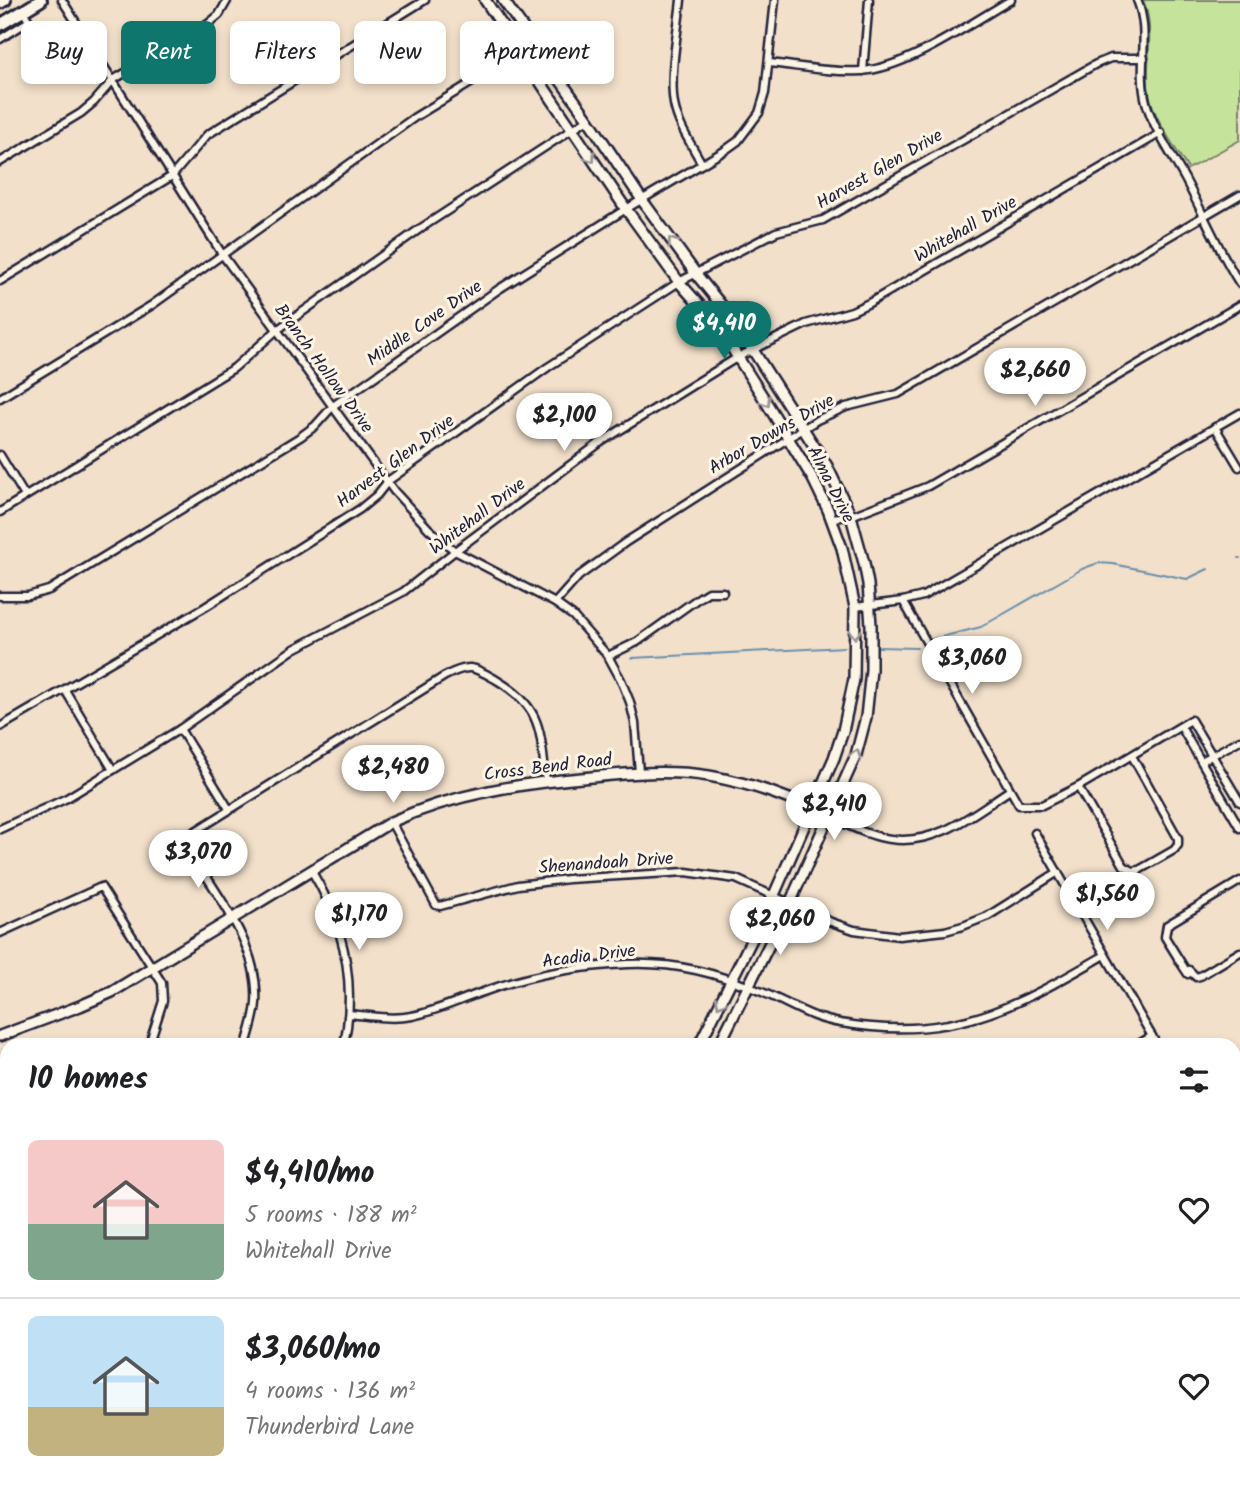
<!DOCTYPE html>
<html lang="en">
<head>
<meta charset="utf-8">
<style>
  body { margin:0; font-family:Kalam,sans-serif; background:#f2f2f2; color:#202124; height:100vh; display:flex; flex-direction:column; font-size:26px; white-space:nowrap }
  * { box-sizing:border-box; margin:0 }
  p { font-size:23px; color:#757577 }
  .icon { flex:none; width:38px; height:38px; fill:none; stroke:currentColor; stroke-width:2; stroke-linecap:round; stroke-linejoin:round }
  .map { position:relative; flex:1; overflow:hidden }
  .sheet { position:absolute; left:0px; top:1038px; width:1241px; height:450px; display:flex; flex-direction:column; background:#fff; border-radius:21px 21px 0 0; box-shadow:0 4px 10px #0003 }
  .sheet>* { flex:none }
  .banner { position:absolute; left:21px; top:21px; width:700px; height:63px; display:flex; gap:14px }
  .price { position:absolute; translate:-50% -60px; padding:0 16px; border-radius:24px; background:#fff; color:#222; font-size:23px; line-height:46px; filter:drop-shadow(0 2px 4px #0008) }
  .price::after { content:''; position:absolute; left:50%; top:42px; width:21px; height:16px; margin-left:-10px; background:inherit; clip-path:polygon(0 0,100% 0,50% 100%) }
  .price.active { background:#0f766e; color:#fff }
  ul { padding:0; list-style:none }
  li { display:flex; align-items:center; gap:21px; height:175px; padding:0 28px }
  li+li { border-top:2px solid #e0e0e0 }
  li span { display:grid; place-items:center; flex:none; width:196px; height:140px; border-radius:10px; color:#555 }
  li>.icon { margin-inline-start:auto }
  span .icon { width:84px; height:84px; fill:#fffc; stroke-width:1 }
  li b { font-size:30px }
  h2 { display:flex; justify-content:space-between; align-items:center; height:84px; padding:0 28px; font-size:30px }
  .tag { padding:0 24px; border-radius:10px; background:#fff; box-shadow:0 4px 10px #0003; font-size:24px; line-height:63px }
  .tag.active { background:#0f766e; color:#fff }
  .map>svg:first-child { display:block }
  .built { fill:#ead2b7 }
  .green { fill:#c5e39a; stroke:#74826a; stroke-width:2 }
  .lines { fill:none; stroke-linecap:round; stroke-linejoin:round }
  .stream { stroke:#698fae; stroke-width:2 }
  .street-casing { stroke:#22223b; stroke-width:11 }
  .secondary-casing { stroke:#22223b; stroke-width:14 }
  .primary-casing { stroke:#22223b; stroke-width:16 }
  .street { stroke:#fcf5e5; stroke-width:6 }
  .secondary { stroke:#fcf5e5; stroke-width:9 }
  .primary { stroke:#fcf5e5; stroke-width:10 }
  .oneway { stroke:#9a9698 }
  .labels { text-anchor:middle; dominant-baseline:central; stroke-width:6; stroke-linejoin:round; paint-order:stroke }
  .street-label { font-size:18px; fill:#22223b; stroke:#fcf5e5 }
</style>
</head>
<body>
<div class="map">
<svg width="1240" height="1487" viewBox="0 0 1240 1487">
  <rect width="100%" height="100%" fill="#f2e0ca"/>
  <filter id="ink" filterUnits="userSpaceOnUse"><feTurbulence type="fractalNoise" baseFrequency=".0143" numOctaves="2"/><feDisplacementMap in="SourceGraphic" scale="14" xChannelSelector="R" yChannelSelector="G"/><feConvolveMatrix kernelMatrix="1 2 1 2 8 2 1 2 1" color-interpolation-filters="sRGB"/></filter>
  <g filter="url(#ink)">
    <!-- built -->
    <polygon class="built" points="738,1481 1096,1481 1087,1487 742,1487"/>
    <!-- green -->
    <path class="green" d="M1143,0H1240V140L1188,169C1174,145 1150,115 1148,86C1146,56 1155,29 1143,0Z"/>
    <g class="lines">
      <!-- stream -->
      <g class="stream">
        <polyline points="1239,558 1240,558"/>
        <polyline points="933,639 981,627 1082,569 1098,563 1113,564 1187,579 1208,569"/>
        <polyline points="878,647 917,648"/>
        <polyline points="632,658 845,647"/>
      </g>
      <!-- street casing -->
      <g class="street-casing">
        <g id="street">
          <polyline points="62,0 222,254 394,491 429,529 455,551 555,603 573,616 608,656 621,680 630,702 635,723 639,772"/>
          <path d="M681,0C678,30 669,76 674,104C678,126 692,145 702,164"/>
          <path d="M1137,0C1151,33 1137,68 1146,102C1153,128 1172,155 1185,179C1204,215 1219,251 1240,284"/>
          <polyline points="0,39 29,21 23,11"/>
          <path d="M769,63C799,66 831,73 861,71C908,68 969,24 1011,0"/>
          <polyline points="863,71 869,0"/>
          <polyline points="0,162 81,113 94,102 113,80 208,24 219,15 227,1"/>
          <polyline points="0,281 172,176 207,135 218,128 425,0"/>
          <polyline points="0,398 152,305 415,117 533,45"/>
          <polyline points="1215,427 1239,467"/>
          <polyline points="0,455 25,496"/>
          <polyline points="0,512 234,368 277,330 421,228 588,119"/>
          <polyline points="831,518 851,516 928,486 1240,305"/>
          <polyline points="0,596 28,596 49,590 300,437 315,426 333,406 499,289 626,209 724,151 738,141 759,113 765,93 775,0"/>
          <polyline points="903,601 1019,805 1042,805 1078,787 1191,720 1240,802"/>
          <polyline points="555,603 579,576 626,542 817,420 846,407 898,394 1240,195"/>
          <polyline points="855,607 903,601 923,596 1240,413"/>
          <polyline points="608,656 637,642 700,597 708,592 723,592"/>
          <polyline points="65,690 113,770"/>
          <polyline points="0,727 205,607 360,509 377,495 388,481 548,367 679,282 776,232 823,220 1096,64 1111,58 1144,58"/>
          <polyline points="1181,727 1240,828"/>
          <polyline points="180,729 229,809"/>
          <polyline points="1202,761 1240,740"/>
          <polyline points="1078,787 1124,866 1133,871 1139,870 1174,850 1178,845 1178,838 1132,756"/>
          <path d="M829,817C849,825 870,837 891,839C937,846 974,813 1010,790"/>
          <polyline points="391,822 436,905 440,906 518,885 568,879 686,872 736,879 831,922 854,930 899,936 945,931 963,926 988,916 1058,872"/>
          <polyline points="0,829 67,798 180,729 294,649 403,592 455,551 601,442 738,357 806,324 852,311 869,303 1161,133"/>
          <polyline points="1035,833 1157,1045"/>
          <path d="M311,870C344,924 357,982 344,1045"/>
          <polyline points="0,933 101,887 162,983 163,1001 149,1045"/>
          <polyline points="1178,959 1188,974 1165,937 1167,925 1240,881"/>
          <polyline points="1189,970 1196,977 1200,976 1240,952"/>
          <path d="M349,1014C370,1016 392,1020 412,1016C437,1011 459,1000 483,992C528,975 579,966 628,964C676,962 717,973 762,992C779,999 796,1009 814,1016C833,1023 852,1025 872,1027C967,1036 1025,1001 1105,955"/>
          <path d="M246,1045C250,1031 255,1017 256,1003C260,945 216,894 188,848L184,840L186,837L445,676C469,664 472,666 495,679C543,707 540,731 546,781"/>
          <polyline points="1137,1045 1152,1036"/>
          <polyline points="1234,1063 1240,1072"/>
          <polyline points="0,1139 7,1135"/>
          <polyline points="1234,1205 1240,1201"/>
          <polyline points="0,1245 7,1241"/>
          <polyline points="0,1352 7,1348"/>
          <polyline points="202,1480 205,1487"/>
          <polyline points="17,1487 18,1480"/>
          <polyline points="130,1487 140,1480"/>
          <polyline points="368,1487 379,1480"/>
          <polyline points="583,1487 595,1480"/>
          <polyline points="1231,1487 1240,1481"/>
        </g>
      </g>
      <!-- secondary casing -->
      <g class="secondary-casing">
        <g id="secondary">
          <polyline points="485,0 626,209 679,282 718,326 763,397 813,479 828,510 842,548 855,607 854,679 843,731 834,758 774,895 699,1045"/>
          <polyline points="503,0 588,119 642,200 696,274 735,322 827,466 851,516 864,563 868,584 871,625 871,670 866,717 856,755 790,903 719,1045"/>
          <path d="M0,1036L80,1006L112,992L391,822C455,793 523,783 592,777C631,773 670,770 709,776C751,783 791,798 829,817"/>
          <polyline points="1234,1407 1240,1403"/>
          <polyline points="1234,1426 1240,1422"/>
          <polyline points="706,1480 710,1487"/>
          <polyline points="726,1480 730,1487"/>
          <polyline points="1103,1487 1113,1480"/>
          <polyline points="1133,1487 1144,1480"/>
        </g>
      </g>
      <!-- primary casing -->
      <g class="primary-casing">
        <g id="primary">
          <polyline points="0,3 5,0"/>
          <polyline points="0,25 41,0"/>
        </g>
      </g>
      <!-- street -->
      <use href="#street" class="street"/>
      <!-- secondary -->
      <use href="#secondary" class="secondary"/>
      <!-- primary -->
      <use href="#primary" class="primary"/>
    </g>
    <!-- one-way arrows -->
    <defs><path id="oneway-chevron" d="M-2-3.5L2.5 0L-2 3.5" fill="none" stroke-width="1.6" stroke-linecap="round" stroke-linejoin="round" transform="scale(1.75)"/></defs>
    <g class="oneway">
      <use href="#oneway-chevron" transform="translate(591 158) rotate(55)"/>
      <use href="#oneway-chevron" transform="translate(672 242) rotate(-126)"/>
      <use href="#oneway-chevron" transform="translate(766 402) rotate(59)"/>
      <use href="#oneway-chevron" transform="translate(855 634) rotate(90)"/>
      <use href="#oneway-chevron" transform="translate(856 754) rotate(-72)"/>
      <use href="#oneway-chevron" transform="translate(720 1003) rotate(117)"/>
    </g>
  </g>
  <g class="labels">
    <!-- street labels -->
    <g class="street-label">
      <text transform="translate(880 170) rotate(-30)">Harvest Glen Drive</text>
      <text transform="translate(966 230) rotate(-30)">Whitehall Drive</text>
      <text transform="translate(425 324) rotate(-35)">Middle Cove Drive</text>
      <text transform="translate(323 369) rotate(54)">Branch Hollow Drive</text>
      <text transform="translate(772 435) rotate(-30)">Arbor Downs Drive</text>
      <text transform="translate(396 462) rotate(-37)">Harvest Glen Drive</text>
      <text transform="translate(830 485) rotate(63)">Alma Drive</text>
      <text transform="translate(478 517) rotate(-37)">Whitehall Drive</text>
      <text transform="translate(548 768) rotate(-7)">Cross Bend Road</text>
      <text transform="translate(606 864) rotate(-4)">Shenandoah Drive</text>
      <text transform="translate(589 957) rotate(-7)">Acadia Drive</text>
    </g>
  </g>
</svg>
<b class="price active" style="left:724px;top:361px">$4,410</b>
<b class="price" style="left:1035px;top:408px">$2,660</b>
<b class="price" style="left:564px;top:453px">$2,100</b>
<b class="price" style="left:972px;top:696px">$3,060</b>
<b class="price" style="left:393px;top:805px">$2,480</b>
<b class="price" style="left:834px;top:842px">$2,410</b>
<b class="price" style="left:198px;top:890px">$3,070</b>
<b class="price" style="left:1107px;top:932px">$1,560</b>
<b class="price" style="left:359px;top:952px">$1,170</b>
<b class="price" style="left:780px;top:957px">$2,060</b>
<div class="banner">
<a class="tag">Buy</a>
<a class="tag active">Rent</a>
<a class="tag">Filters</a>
<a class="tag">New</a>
<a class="tag">Apartment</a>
</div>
<section class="sheet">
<h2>10 homes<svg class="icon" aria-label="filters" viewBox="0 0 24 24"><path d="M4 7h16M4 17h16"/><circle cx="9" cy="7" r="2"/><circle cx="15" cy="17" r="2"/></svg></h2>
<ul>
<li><span style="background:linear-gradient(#f6c9c9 60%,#7fa58c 0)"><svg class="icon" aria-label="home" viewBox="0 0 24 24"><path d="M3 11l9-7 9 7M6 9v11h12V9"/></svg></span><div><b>$4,410/mo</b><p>5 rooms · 188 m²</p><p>Whitehall Drive</p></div><svg class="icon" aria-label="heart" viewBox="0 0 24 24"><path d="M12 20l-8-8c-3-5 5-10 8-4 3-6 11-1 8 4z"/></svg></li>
<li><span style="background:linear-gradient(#bfe0f5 65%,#c2b280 0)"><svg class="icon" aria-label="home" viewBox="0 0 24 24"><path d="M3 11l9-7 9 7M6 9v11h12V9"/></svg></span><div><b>$3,060/mo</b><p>4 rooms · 136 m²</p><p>Thunderbird Lane</p></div><svg class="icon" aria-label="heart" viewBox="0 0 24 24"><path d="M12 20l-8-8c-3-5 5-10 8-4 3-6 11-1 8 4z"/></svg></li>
</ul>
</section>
</div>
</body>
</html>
